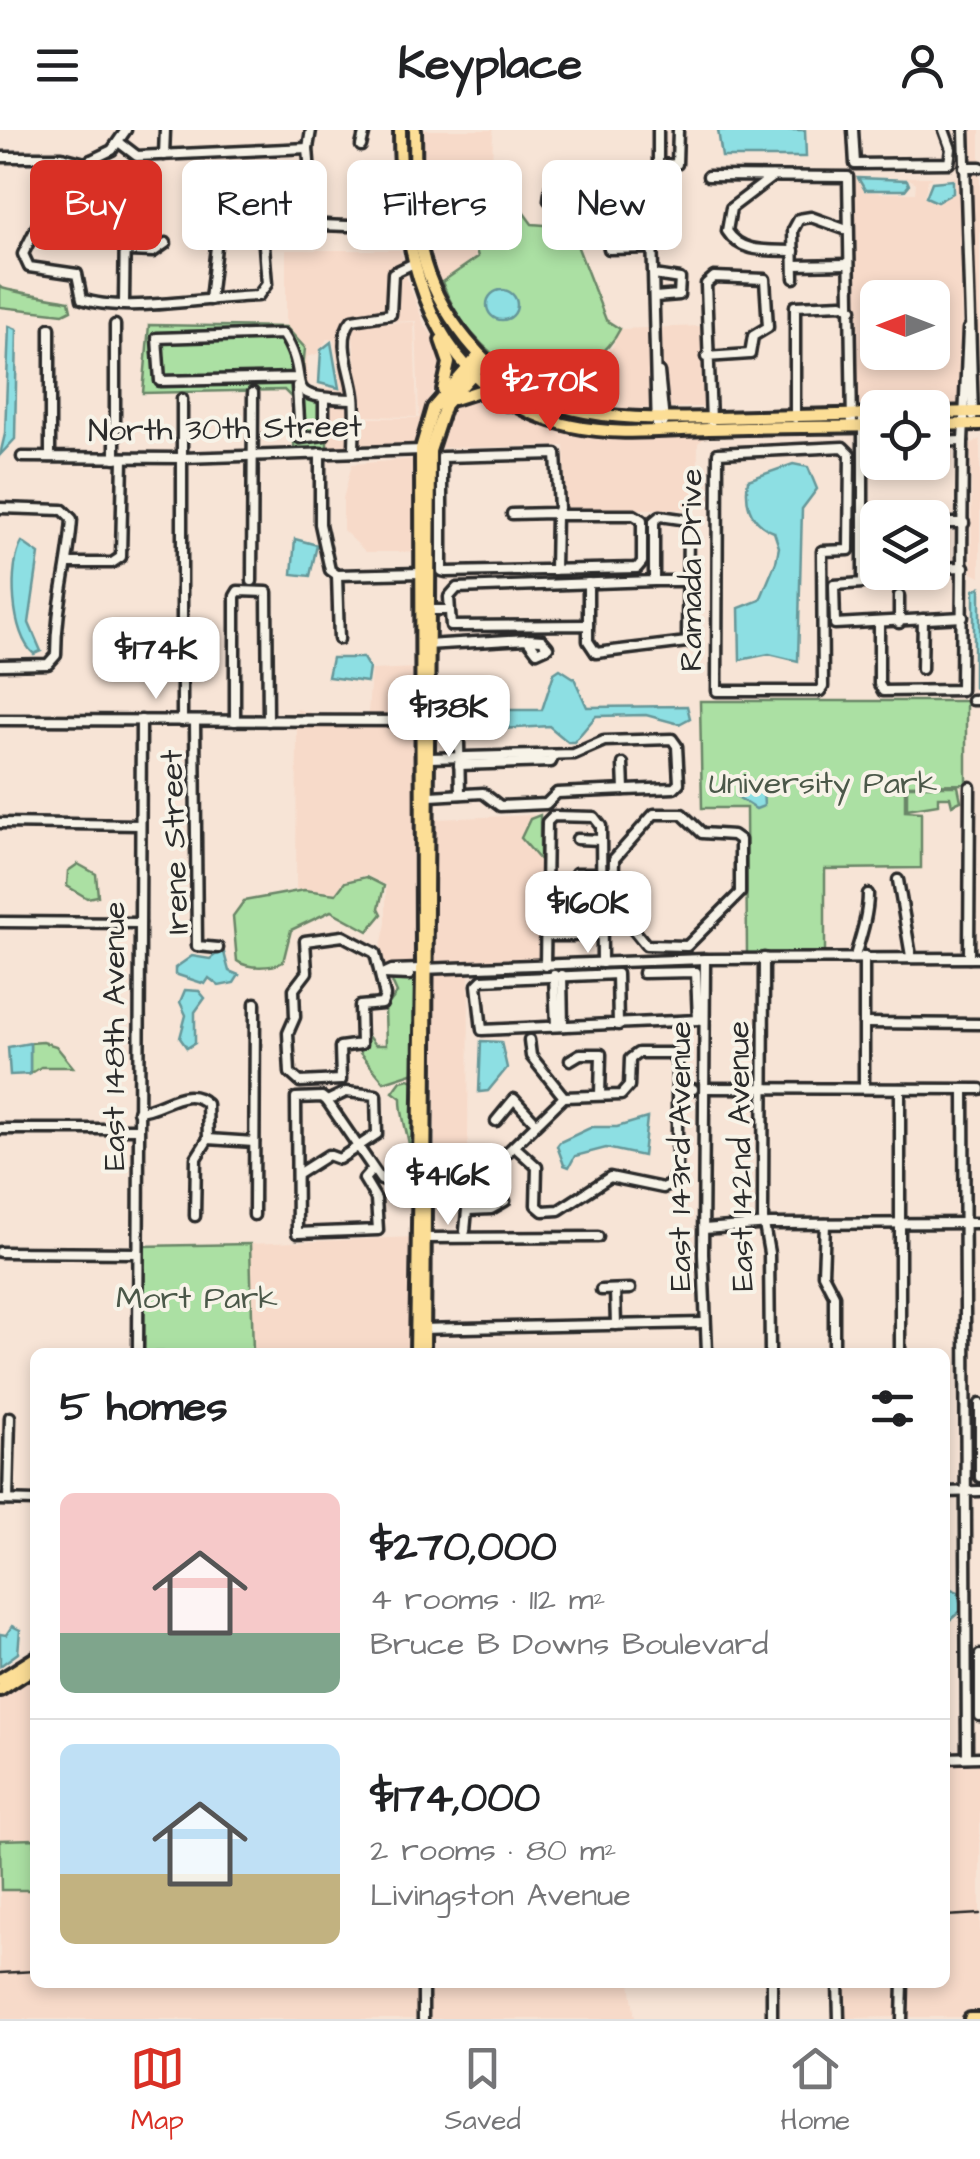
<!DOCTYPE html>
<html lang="en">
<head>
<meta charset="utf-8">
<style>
  body { margin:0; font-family:"Architects Daughter",sans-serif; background:#f2f2f2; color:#202124; height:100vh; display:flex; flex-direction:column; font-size:38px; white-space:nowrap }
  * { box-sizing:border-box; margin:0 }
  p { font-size:32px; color:#757577 }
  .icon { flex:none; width:55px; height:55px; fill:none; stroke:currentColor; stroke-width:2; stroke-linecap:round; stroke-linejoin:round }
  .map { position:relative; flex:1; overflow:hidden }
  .side { position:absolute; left:30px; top:1218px; width:920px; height:640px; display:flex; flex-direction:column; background:#fff; border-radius:15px; box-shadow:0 5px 15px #0003 }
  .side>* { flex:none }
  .top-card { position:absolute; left:30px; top:30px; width:920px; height:90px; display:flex; gap:20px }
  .needle { width:65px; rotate:270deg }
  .buttons { position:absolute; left:860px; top:150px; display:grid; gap:20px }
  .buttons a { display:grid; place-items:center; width:90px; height:90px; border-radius:15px; background:#fff; box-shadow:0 5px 15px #0003; font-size:50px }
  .price { position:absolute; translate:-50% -85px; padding:0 22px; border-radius:20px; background:#fff; color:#222; font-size:32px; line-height:65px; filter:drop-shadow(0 2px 5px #0008) }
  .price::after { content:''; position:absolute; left:50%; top:60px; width:30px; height:22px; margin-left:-15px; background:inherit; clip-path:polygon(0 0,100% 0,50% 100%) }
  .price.selected { background:#d93025; color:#fff }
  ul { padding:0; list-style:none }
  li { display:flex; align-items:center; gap:30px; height:250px; padding:0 30px }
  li+li { border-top:2px solid #e0e0e0 }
  li span { display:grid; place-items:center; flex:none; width:280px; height:200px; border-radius:15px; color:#555 }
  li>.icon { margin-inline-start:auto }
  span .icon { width:120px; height:120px; fill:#fffc; stroke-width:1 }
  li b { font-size:42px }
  h2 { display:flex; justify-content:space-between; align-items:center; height:120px; padding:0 30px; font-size:42px }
  .tag { padding:0 35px; border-radius:15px; background:#fff; box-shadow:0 5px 15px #0003; font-size:35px; line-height:90px }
  .tag.selected { background:#d93025; color:#fff }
  header { display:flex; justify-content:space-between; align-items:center; height:130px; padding:0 30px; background:#fff; font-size:45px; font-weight:700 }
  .dock { display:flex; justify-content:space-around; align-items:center; height:140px; border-top:2px solid #e0e0e0; background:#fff; font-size:28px; color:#757577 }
  .dock a { display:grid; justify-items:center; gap:5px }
  .dock .selected { color:#d93025 }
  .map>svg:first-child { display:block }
  .built { fill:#f7dac9; fill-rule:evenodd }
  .green { fill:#abe0a3; stroke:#6b8667; stroke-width:2.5 }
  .water { fill:#8ddfe3; stroke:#669799; stroke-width:2.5 }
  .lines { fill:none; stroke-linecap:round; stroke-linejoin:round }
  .minor-casing { stroke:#2b2b2b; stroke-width:15 }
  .major-casing { stroke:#2b2b2b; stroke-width:18 }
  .minor { stroke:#f7f3e8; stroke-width:8 }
  .major { stroke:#fcde96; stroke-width:10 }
  .rail { stroke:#2b2b2b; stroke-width:2.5 }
  .labels { text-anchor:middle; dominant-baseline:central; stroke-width:8; stroke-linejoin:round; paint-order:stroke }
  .street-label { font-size:32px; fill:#2b2b2b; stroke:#f7f3e8 }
  .park-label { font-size:32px; fill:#4b5849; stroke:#f7f3e8 }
</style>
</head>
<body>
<header><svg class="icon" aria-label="menu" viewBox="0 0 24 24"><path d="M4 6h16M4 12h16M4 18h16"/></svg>Keyplace<svg class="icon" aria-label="person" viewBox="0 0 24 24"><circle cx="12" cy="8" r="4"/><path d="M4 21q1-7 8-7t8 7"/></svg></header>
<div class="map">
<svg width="980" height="1889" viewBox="0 0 980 1889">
  <rect width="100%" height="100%" fill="#f7e4d6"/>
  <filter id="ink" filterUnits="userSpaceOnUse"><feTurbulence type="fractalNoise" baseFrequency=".01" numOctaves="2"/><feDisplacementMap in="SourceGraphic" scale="20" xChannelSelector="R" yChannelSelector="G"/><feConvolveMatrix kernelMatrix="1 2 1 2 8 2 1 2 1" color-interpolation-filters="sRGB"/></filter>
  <g filter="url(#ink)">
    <!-- built -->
    <g class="built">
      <polygon points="420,0 493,0 492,39 471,33 464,66 446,71 469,99 476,126 441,154 422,90"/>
      <polygon points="968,0 980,0 980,267 977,267"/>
      <path d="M849,46H856L865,61L882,63H915L916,53L906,47H933L928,50L924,67L937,74L955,63V50L946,47H961L962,278L852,280ZM878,168H932V222H878Z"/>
      <path d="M286,120H401L406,146L424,194L443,220L446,238L425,276L414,317L327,320V274L301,260L300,217L286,197ZM416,191L419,288H358L349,233L350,193ZM327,209L334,210L341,258L309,260L307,227L317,224Z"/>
      <polygon points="414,192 417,287 359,286 352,194"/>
      <polygon points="702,196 703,277 624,279 572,269 577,249 586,236 612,218 619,199"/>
      <polygon points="478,265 576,306 706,307 698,313 697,379 566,379 564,316 435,318 434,309 451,280"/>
      <polygon points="980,309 980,447 972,443 971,314"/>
      <polygon points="415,329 414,422 366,422 343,400 343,369 352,334"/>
      <polygon points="416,538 416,589 297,588 297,579 314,584 368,584 371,540"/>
      <polygon points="297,593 417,593 416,850 383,849 379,826 386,793 386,755 366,745 344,751 336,762 296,759"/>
      <polygon points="534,685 522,702 523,714 540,730 540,828 545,834 435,838 435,689"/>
      <polygon points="469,842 468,1019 435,1020 435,843"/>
      <polygon points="413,1107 410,1222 253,1222 250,1114"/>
      <polygon points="35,1547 35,1709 0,1710 0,1567"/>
      <polygon points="980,1629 980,1887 905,1887 905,1853 945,1852 945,1630"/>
      <polygon points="0,1758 35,1760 35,1852 420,1853 421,1889 0,1889"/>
      <polygon points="425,1853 630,1853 635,1889 426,1889"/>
      <polygon points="842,1853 900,1853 900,1887 843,1888"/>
    </g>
    <!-- green -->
    <g class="green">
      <path d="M473,34L494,42L532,94L570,97L606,190L620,199C609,222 589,231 574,252L546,260C500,236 460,202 442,152L478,127L471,98L448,71L466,68Z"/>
      <path d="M0,157C4,161 56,168 69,171L71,180L63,184L0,177Z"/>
      <polygon points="149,195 286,197 305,218 301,260 327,274 327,320 294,321 295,271 284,260 143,263"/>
      <polygon points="700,571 966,571 966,654 905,655 905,681 921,682 921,738 825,739 825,824 747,825 746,678 702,678"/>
      <polygon points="907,656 958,656 961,671 952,675 950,667 938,667 938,674 907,679"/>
      <polygon points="540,685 540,730 521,708 530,689"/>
      <polygon points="78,734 96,744 98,766 87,768 67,756 68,741"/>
      <path d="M366,747L384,756L379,778L382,784L368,801L331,781L291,800L283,832C273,838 247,839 237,831L233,786L244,771L304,760L336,764L345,752Z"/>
      <polygon points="396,846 416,850 415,942 384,952 356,918 364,901 375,915 386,915 385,879 397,863 392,852"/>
      <polygon points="43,912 56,916 73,937 41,937 30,944 30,913"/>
      <path d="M409,949L415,952L414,1046H407C418,1022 400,994 401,968L393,962L401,951Z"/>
      <polygon points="250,1114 253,1222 140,1222 141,1116"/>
      <polygon points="35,1709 35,1760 1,1760 0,1710"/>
    </g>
    <!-- water -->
    <g class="water">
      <polygon points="718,0 805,0 806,27 722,27"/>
      <polygon points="858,48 907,50 909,55 905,60 865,60"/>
      <polygon points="953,50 953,63 937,72 926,67 932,52"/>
      <circle cx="502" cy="175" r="15"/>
      <polygon points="9,196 17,199 15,309 0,325 5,304"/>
      <polygon points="331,212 339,258 319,253 321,220"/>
      <path d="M793,334L808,337L817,359L802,379L798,531L769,524L740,530L739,478L760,470L776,432L779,417L774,402C751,393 744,374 748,350Z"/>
      <polygon points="295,409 317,415 310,446 292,444"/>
      <path d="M22,412L39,424L29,493L41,521L34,524C11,505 8,436 22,412Z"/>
      <polygon points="980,457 980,560 974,557 974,460"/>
      <polygon points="332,528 363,528 369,538 367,552 328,547"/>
      <polygon points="560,539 574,548 587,577 687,576 690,588 679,594 646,585 596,586 574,612 568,612 549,596 441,603 441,575 454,563 488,580 542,580 554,543"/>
      <polygon points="742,651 753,651 763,658 764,676 756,679 736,666"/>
      <polygon points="223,819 229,841 239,845 234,853 219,856 209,848 205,854 175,844 175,838 192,826 210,829"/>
      <polygon points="185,860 199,861 205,868 195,882 195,913 187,918 180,908 186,885 180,872"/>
      <polygon points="481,911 501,912 507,938 488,961 479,962"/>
      <polygon points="30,913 30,944 10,945 8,917"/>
      <polygon points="647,988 643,1026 606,1018 575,1026 569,1037 564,1035 557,1016 560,1012 592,997 617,997"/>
      <polygon points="946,1457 958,1462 962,1480 945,1494"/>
      <polygon points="12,1496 20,1500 18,1523 0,1536 0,1504 6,1505"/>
    </g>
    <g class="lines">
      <!-- minor casing -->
      <g class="minor-casing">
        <g id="minor">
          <polyline points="311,0 308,18 314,96"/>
          <polyline points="658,0 658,35 677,34 678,0"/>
          <polyline points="853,0 855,34 949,33 951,19 944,0"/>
          <polyline points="964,0 973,285"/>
          <polyline points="120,13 137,26 308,18"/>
          <polyline points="361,16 365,0"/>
          <polyline points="164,25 165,0"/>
          <polyline points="0,27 62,27 85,33 112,20 126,0"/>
          <polyline points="964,37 980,37"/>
          <polyline points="708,46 848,47 852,296"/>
          <path d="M772,47L731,78L727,101C741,124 769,120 794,121"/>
          <polyline points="577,55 577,70 549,70 551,55 638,53 651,63 657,301"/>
          <polyline points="88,90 91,30"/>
          <polyline points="652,102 611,104 607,108 609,119 653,118"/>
          <polyline points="128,121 153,122 166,113"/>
          <polyline points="794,135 848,134"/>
          <polyline points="654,145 680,149 679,165 655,167"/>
          <polyline points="794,148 793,100 799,89 811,87 847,100"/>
          <path d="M210,170L219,90C265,88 306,96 352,96L364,85"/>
          <path d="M124,172L125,94L39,92L23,124L29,137L77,144L82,169C124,184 211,167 258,166L267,154L264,116L277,92"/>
          <polyline points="706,227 750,224 753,206 768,197 765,149 714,147 706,154 711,291"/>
          <polyline points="659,242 664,292"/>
          <path d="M297,248L160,251L157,208L283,204C316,254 272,268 354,269"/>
          <polyline points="297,256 300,308 324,305 324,269"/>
          <polyline points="863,284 863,453 834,455 835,494 963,487"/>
          <polyline points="795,288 795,176 842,174 852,179"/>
          <polyline points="932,312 963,311"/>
          <polyline points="963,312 968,199"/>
          <polygon points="843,317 850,324 849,420 822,421 823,557 820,561 717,561 718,323"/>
          <path d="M354,322C354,303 356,284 354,266C352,244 335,209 352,190L391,184L393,143L412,134"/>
          <polyline points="320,323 320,394 330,440 337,445 421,443"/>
          <polyline points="22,327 182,328 422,320"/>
          <polyline points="50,327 50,198"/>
          <polyline points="115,328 115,195"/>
          <path d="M0,378L63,380L72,389C69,438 56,474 56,525L48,534L0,535"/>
          <polyline points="512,384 552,383 556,385 634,385 642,390 642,432 637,438 446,442 442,441 442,327 556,324 559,378 556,385 555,440"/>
          <polygon points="660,386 688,390 687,512 596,523 588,511 588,495 451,496 449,467 457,458 654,451 654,391"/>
          <polyline points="938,393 964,393"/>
          <polyline points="69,433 112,433 121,427 123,328"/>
          <polyline points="932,438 964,437"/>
          <polyline points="337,445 339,509"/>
          <polyline points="252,451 253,263"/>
          <polyline points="654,451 689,451"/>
          <polyline points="899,466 899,493"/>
          <polyline points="434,480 445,480"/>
          <polyline points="588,495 588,453"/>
          <polyline points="879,495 879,554 883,561 961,560 963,311"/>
          <polyline points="426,515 527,509 542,510 548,517 537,522 527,509"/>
          <polyline points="922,539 923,489"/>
          <polyline points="972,570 980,570"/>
          <polyline points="0,590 425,591"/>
          <polyline points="182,591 182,269"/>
          <polyline points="195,591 197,816 218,818"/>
          <polyline points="235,591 235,466 238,461 267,462 268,591"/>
          <polyline points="459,613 460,664"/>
          <polyline points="429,628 574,624 604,611 672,609 677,616 679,653 674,658 557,663 546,674 500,676 483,663 430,666"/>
          <polyline points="623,634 624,660"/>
          <polyline points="459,635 551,632 554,625"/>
          <polygon points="654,684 682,684 702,703 733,705 740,710 740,763 687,816 646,815 613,774 614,729"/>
          <polyline points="0,693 140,695"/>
          <polyline points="577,709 600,710"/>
          <polyline points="576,743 600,743"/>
          <polyline points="898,750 911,826"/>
          <polyline points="547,770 570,770"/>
          <polyline points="0,792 140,793"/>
          <polygon points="343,806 375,823 385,866 382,874 360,876 361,914 340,917 341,950 300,952 290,943 288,903 295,887 294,859 307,842 305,811"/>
          <polyline points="547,806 574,806"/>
          <path d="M855,826C861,806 868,785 868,764"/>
          <polyline points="864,826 864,957"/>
          <polyline points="764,828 763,1089 769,1123 770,1222"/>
          <polyline points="969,828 970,657"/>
          <polyline points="705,829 703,1124 707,1222"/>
          <polyline points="545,836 547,692 553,686 594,687 601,696 602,833"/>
          <polyline points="383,844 409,845"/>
          <polyline points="381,845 392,840 705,829 980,828"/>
          <polyline points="554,845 556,896"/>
          <polyline points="562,845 563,896"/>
          <polyline points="864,893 980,894"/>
          <polyline points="618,895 617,844 482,850 477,855 482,900 698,890 696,842 643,843"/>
          <polyline points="529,910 531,926 564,967"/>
          <polyline points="570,930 580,924 601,924 600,965"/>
          <polyline points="706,958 980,959"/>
          <polyline points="677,959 693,959"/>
          <polyline points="964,959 967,1627"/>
          <path d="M138,981C162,980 186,953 207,974L208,1009L196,1028L195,1086"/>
          <polyline points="496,991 514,969 536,993"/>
          <polyline points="0,999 138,999"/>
          <polyline points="208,1009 254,1012"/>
          <polyline points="372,1040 364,1049 376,1069 378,1100 297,1103 296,968 322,967 327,971 381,1050 415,1054 484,1045 564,967 621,965 629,956 630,929 638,923 671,923 677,933 677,1041 670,1055 663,1058 610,1047 559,1080 543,1081 536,1075 537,1037 515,1017"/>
          <polyline points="298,1044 328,1025 339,1029 377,1004 376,965 346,962 327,971"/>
          <polyline points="461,1051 467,1080 465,1101"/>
          <polyline points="467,1080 491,1079 505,1071"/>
          <polyline points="254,1085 255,873"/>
          <polyline points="825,1094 823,1144 834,1165 834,1222"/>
          <polyline points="704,1099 770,1094 980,1093"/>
          <polyline points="422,1108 598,1107"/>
          <polyline points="0,1122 138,1123"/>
          <polyline points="601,1160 630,1159"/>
          <polyline points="615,1160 616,1195"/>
          <polyline points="419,1199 704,1193"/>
          <polyline points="138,1222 141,590"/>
          <polyline points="900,1222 900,959"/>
          <polyline points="980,1274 980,1347"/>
          <polyline points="945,1362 980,1361"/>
          <polyline points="0,1370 35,1371"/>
          <polyline points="8,1370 10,1287"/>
          <polyline points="980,1525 980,1586"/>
          <polyline points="945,1628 980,1627"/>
          <polyline points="423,1852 423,1889"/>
          <polyline points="772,1852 772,1889"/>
          <polyline points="838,1852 839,1889"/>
          <polyline points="902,1889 903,1852"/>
        </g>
      </g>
      <!-- major casing -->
      <g class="major-casing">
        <g id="major">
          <path d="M400,0C400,125 428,264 572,296C617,306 664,300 709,299C765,297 821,297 878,296"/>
          <path d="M415,0C416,41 413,82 422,122C429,155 446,184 467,210C536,295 618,289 717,288C771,287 824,285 878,284"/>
          <polyline points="441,210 449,233 443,260"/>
          <polyline points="454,269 479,261 507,274"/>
          <polyline points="932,283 980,282"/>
          <polyline points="932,295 980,294"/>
          <polyline points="416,1222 422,841 421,319 433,278 479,225"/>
          <polyline points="424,1222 430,321 445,275 485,231"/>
          <polyline points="0,1550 35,1528"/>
          <polyline points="0,1560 35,1537"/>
          <polyline points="970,1889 980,1889"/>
        </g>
      </g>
      <!-- minor -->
      <use href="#minor" class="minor"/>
      <!-- major -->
      <use href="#major" class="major"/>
      <!-- rail -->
      <g class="rail">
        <polyline points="945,1786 980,1784"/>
        <polyline points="0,1843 35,1841"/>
      </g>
    </g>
  </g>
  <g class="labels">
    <!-- street labels -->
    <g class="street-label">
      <text transform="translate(225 299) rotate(-1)">North 30th Street</text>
      <text transform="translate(691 440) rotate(-90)">Ramada Drive</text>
      <text transform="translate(175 712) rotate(-92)">Irene Street</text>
      <text transform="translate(114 906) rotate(-90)">East 148th Avenue</text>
      <text transform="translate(680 1026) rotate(-90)">East 143rd Avenue</text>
      <text transform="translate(741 1026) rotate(-91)">East 142nd Avenue</text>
    </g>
    <!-- park labels -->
    <g class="park-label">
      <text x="823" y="653">University Park</text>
      <text x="197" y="1168">Mort Park</text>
    </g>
  </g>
</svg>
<div class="buttons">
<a><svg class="needle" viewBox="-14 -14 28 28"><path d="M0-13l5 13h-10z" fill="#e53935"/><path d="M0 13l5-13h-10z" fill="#757577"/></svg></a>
<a><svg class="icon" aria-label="locate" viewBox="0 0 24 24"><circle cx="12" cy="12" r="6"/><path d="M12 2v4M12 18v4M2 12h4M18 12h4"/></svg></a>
<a><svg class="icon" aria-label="layers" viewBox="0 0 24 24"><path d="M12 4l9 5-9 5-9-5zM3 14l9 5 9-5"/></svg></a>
</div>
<b class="price selected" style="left:550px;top:304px">$270K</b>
<b class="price" style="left:156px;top:572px">$174K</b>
<b class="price" style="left:449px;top:630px">$138K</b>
<b class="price" style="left:588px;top:826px">$160K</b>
<b class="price" style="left:448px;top:1098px">$416K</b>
<div class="top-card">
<a class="tag selected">Buy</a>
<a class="tag">Rent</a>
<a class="tag">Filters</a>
<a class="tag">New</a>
</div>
<section class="side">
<h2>5 homes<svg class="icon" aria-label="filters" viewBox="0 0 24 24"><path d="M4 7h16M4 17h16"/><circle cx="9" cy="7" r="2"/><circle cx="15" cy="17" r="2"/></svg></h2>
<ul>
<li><span style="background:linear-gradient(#f6c9c9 70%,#7fa58c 0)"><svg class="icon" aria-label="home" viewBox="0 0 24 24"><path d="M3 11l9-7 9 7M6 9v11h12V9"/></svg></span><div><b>$270,000</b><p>4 rooms · 112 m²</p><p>Bruce B Downs Boulevard</p></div></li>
<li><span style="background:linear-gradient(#bfe0f5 65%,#c2b280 0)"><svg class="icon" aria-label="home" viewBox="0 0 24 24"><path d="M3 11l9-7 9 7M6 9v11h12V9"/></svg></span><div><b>$174,000</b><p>2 rooms · 80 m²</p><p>Livingston Avenue</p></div></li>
</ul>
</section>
</div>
<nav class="dock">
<a class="selected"><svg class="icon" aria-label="map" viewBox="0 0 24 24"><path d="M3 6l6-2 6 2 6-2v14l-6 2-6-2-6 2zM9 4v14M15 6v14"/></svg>Map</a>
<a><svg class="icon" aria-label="saved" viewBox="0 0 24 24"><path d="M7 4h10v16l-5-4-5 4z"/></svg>Saved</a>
<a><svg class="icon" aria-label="home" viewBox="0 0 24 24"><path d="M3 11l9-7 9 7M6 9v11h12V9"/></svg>Home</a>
</nav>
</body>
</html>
